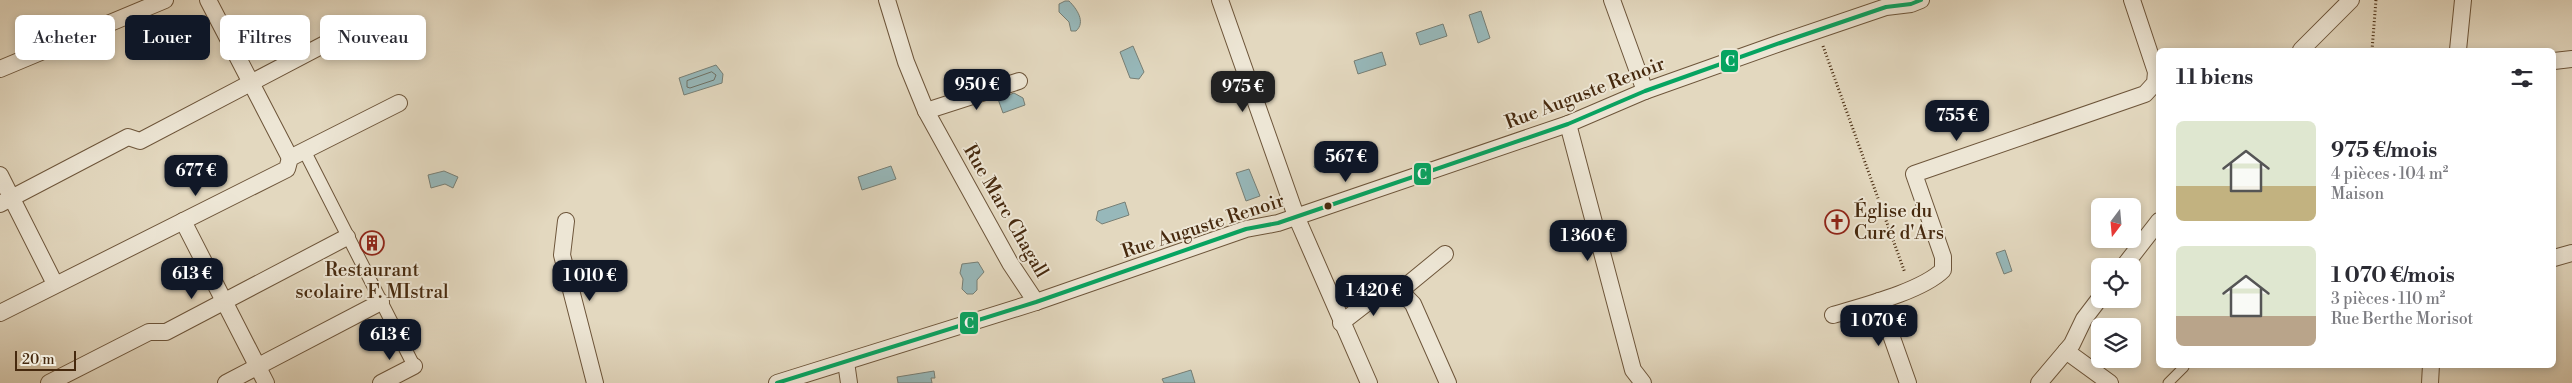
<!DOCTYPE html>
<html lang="fr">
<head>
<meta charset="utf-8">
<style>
  body { margin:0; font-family:"Libre Bodoni",serif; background:#f7f7f7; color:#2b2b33; height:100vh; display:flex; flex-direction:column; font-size:19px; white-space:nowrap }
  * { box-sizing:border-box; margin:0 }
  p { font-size:16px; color:#7c7c81 }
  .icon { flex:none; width:28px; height:28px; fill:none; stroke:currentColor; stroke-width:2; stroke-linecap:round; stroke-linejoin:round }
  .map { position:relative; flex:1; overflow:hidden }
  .drawer { position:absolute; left:2156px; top:48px; width:400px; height:320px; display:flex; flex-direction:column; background:#fff; border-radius:8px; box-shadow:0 2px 8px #0003 }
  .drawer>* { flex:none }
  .hud { position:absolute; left:15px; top:15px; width:475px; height:45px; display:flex; gap:10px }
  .needle { width:32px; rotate:196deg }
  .buttons { position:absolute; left:2091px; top:198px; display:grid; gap:10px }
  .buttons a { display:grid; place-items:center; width:50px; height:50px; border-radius:8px; background:#fff; box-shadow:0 2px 8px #0003; font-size:25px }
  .scale { position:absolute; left:15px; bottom:12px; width:61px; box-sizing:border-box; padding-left:5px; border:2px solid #46290e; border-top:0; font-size:14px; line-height:18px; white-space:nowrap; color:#46290e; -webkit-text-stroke:4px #ede6d5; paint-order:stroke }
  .price { position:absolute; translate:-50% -42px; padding:0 11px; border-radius:10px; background:#111827; color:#fff; font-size:16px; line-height:32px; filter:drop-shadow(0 1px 2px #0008) }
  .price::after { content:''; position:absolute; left:50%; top:30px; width:15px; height:11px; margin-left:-8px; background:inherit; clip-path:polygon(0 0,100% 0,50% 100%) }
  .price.on { background:#222; color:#fff }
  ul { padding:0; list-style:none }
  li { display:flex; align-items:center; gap:15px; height:125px; padding:0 20px }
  li span { display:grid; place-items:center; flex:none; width:140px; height:100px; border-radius:8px; color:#555 }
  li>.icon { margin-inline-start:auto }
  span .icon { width:60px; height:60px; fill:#fffc; stroke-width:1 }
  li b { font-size:21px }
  h2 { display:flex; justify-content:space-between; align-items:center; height:60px; padding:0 20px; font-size:21px }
  .chip { padding:0 18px; border-radius:8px; background:#fff; box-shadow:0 2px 8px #0003; font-size:18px; line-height:45px }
  .chip.on { background:#111827; color:#fff }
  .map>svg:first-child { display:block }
  .water { fill:#97b8ba; stroke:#777f75 }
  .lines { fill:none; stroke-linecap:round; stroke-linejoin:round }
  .shore { stroke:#6e7064; stroke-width:1 }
  .service-casing { stroke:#6d553a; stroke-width:11 }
  .pedestrian-casing { stroke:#6d553a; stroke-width:14 }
  .minor-casing { stroke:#6d553a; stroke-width:18 }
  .path { stroke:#46290e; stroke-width:3; stroke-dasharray:1 2.5; stroke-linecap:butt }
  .service { stroke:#ede6d5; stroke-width:9 }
  .pedestrian { stroke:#ede6d5; stroke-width:12 }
  .minor { stroke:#ede6d5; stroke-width:16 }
  .bus-1-casing { stroke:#ede6d5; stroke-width:8 }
  .bus-1 { stroke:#07a461; stroke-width:4 }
  .bus-dot { fill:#46290e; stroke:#ede6d5; stroke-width:2 }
  .labels { text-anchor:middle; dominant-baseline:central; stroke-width:4; stroke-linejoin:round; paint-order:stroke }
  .street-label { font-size:19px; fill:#46290e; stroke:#ede6d5 }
  .poi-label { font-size:19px; fill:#46290e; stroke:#ede6d5; text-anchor:start }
  .line-badge { stroke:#ede6d5; stroke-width:2 }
  .badge-label { font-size:14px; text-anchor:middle; font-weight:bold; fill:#fff }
</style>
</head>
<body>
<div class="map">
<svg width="2572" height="383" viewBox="0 0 2572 383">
  <rect width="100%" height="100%" fill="#e3d8bf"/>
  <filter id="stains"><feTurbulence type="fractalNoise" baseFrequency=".004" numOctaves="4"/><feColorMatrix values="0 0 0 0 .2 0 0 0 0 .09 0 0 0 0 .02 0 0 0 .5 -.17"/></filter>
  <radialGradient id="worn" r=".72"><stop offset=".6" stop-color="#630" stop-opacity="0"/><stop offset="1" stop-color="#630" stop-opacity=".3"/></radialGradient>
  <!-- water -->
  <g class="water">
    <path d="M1065,1H1069C1077,9 1086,22 1076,31H1071L1069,22L1059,12V4Z"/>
    <polygon points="1481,11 1490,38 1478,43 1469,15"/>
    <polygon points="1443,24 1447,36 1420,45 1416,33"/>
    <polygon points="1133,46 1144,72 1139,79 1130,78 1120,52"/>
    <polygon points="1382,52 1386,65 1358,74 1354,61"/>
    <polygon points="716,65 723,74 722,83 684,95 679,78"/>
    <polygon points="1014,93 1023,98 1025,105 1003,113 998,99"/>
    <polygon points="1339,152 1343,164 1320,172 1314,167 1316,160"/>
    <polygon points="891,166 896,179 862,190 858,177"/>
    <polygon points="1249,169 1260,196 1246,201 1236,173"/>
    <polygon points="444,171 458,177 453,188 445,184 431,188 428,175"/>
    <polygon points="1125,202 1129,215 1102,224 1096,220 1098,211"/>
    <polygon points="2005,250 2012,271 2004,274 1996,253"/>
    <polygon points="978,262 984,272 977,280 977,290 973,294 967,294 962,289 963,279 960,273 962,264"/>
    <polygon points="1191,370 1195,383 1164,383 1162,379"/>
    <polygon points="934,371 935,378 931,378 932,383 898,383 897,377"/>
  </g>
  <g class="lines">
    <!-- shore -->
    <polygon class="shore" points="712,72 716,75 714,80 690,88 687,87 687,81"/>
    <!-- service casing -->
    <g class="service-casing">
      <polyline id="service" points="2168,383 2184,367"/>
    </g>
    <!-- pedestrian casing -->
    <g class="pedestrian-casing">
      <polyline id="pedestrian" points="305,152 414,366"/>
    </g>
    <!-- minor casing -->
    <g class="minor-casing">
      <g id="minor">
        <polyline points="208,0 290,158"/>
        <polyline points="887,0 906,62 926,111 1010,263 1036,302"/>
        <polyline points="1220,0 1296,216 1369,383"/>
        <polyline points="1612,0 1645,91"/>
        <polyline points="2301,50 2351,0"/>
        <polyline points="2458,50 2463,0"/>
        <polyline points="2554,61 2572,59"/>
        <polyline points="0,69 165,0"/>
        <polyline points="926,111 1019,81"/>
        <polyline points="1568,124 1633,370 1643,383"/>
        <polyline points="0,175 55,284"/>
        <polyline points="0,204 128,137 140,141 342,35"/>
        <polyline points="183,221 266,383"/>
        <polyline points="566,221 562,255 595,383"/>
        <polyline points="2554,258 2572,253"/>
        <polyline points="2124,266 2159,221"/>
        <polyline points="1400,291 1413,304 1448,383"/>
        <polyline points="1879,301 1908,383"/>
        <polyline points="0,313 287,169 290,158 399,103"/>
        <path d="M1833,315C1863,306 1922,291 1943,270V257L1914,174L2145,94L2155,83L2156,72L2132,0"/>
        <polyline points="1341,323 1381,292 1400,291 1445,254"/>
        <polyline points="2066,351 2110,383"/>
        <polyline points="846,362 849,383"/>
        <polyline points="49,383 149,332 166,332 347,237"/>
        <polyline points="226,383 381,302"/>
        <polyline points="381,383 414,366"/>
        <polyline points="777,383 1036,302 1246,229 1278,223 1568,124 1645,91 1780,43 1886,7 1911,4 1921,0"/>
        <polyline points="2039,383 2072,344 2084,319 2100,298"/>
        <polyline points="2430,383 2431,365"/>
      </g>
    </g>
    <!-- path -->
    <g class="path">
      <polyline points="1823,46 1905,273"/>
      <polyline points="2372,50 2376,0"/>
    </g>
    <!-- service -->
    <use href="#service" class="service"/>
    <!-- pedestrian -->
    <use href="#pedestrian" class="pedestrian"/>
    <!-- minor -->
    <use href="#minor" class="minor"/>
    <!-- bus-1 casing -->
    <g class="bus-1-casing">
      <polyline id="bus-1" points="777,383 1036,302 1246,229 1278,223 1568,124 1645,91 1780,43 1886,7 1911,4 1921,0"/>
    </g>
    <!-- bus-1 -->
    <use href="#bus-1" class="bus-1"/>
  </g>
  <!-- icons -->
  <defs>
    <g id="church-ring" transform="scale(1.25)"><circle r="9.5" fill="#ede6d5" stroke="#8f2418" stroke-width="1.5"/><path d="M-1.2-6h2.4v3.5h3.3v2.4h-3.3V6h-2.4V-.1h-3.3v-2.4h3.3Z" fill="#8f2418"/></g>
    <g id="building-ring" transform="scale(1.25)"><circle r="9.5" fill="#ede6d5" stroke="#8f2418" stroke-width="1.5"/><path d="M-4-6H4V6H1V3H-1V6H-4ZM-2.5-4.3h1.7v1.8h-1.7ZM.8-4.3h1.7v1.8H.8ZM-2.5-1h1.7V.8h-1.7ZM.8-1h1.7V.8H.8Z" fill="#8f2418"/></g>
  </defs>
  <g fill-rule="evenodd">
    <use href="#church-ring" x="1837" y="222"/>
    <use href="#building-ring" x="372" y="243"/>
  </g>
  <!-- markers -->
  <circle class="bus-dot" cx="1328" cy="206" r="4.5"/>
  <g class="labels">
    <!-- street labels -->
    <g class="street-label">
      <text transform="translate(1585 93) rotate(-21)">Rue Auguste Renoir</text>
      <text transform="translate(1006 211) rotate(60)">Rue Marc Chagall</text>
      <text transform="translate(1203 226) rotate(-18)">Rue Auguste Renoir</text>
    </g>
    <!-- poi labels -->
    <g class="poi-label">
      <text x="1854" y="211">Église du<tspan x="1854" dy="22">Curé d'Ars</tspan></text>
      <text x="372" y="270" text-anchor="middle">Restaurant<tspan x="372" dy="22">scolaire F. MIstral</tspan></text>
    </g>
  </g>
  <g class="line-badge">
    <rect x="1720" y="49" width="19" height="24" rx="5" fill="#07a461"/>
    <rect x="1413" y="162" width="19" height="24" rx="5" fill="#07a461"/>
    <rect x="959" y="311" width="20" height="24" rx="5" fill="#07a461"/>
  </g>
  <g class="badge-label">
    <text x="1730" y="66">C</text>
    <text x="1422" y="179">C</text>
    <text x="969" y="328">C</text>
  </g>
  <rect width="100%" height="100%" filter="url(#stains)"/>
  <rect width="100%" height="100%" fill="url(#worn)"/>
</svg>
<div class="buttons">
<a><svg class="needle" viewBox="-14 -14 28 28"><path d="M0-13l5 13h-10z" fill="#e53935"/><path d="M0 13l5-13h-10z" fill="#7c7c81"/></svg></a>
<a><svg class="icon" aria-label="locate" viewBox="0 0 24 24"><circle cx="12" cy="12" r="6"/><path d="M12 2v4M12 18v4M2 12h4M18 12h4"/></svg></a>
<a><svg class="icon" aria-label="layers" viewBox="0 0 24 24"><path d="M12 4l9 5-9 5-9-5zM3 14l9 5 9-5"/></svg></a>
</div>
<div class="scale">20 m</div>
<b class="price" style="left:977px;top:111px">950 €</b>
<b class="price on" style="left:1243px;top:113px">975 €</b>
<b class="price" style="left:1957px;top:142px">755 €</b>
<b class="price" style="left:1346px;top:183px">567 €</b>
<b class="price" style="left:196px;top:197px">677 €</b>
<b class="price" style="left:1588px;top:262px">1 360 €</b>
<b class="price" style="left:192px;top:300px">613 €</b>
<b class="price" style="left:590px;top:302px">1 010 €</b>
<b class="price" style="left:1374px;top:317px">1 420 €</b>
<b class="price" style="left:1879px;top:347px">1 070 €</b>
<b class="price" style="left:390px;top:361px">613 €</b>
<div class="hud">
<a class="chip">Acheter</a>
<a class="chip on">Louer</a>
<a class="chip">Filtres</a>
<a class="chip">Nouveau</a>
</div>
<section class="drawer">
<h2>11 biens<svg class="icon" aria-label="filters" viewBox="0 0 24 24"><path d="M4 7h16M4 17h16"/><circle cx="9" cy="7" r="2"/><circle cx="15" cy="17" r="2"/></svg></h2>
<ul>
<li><span style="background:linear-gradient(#dfe7d0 65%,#c2b280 0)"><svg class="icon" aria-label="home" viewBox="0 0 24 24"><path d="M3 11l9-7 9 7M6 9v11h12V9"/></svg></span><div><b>975 €/mois</b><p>4 pièces · 104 m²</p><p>Maison</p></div></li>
<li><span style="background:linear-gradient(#dfe7d0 70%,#b9a48a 0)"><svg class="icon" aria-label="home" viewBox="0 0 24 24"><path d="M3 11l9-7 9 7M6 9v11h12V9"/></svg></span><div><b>1 070 €/mois</b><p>3 pièces · 110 m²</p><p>Rue Berthe Morisot</p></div></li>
</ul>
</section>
</div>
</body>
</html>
